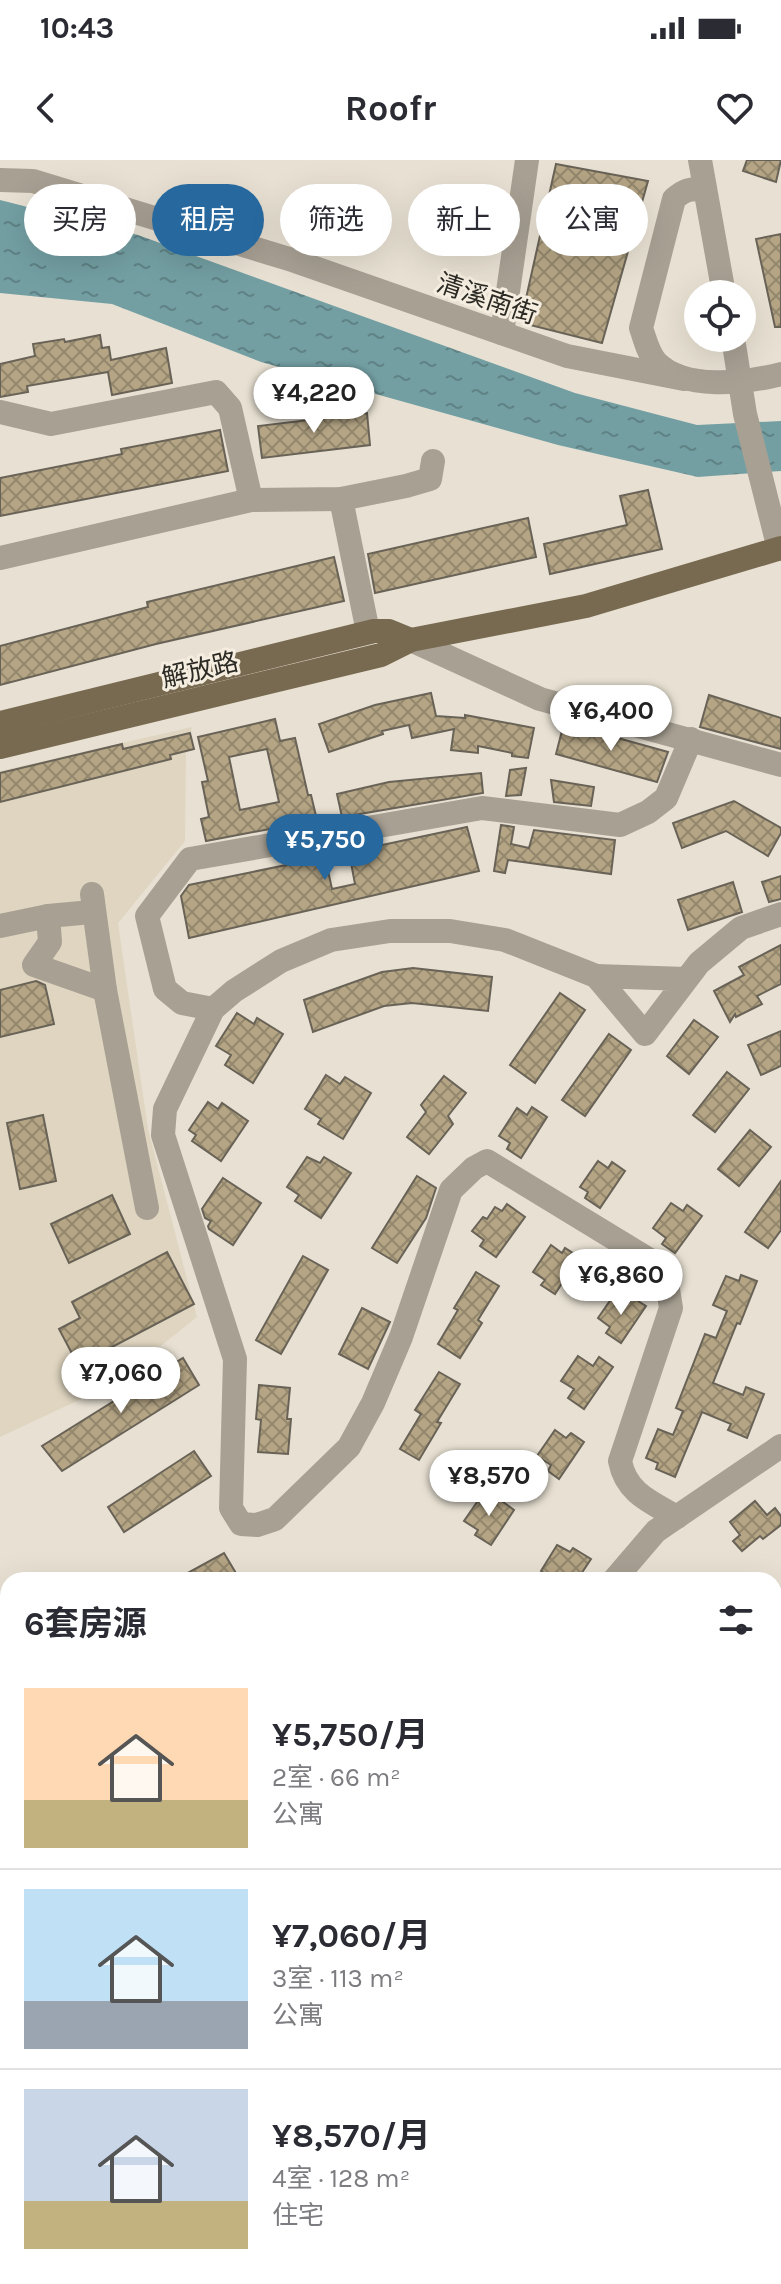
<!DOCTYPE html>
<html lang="zh">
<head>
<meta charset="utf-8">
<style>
  body { margin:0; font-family:Karla,"Noto Sans SC",sans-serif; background:#f7f7f7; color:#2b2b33; height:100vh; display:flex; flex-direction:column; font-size:30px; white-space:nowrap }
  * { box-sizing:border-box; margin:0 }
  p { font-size:26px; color:#7c7c81 }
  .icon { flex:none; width:44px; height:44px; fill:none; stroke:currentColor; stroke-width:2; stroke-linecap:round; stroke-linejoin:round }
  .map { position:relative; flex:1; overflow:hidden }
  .panel { position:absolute; left:0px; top:1412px; width:782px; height:712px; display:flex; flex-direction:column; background:#fff; border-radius:24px 24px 0 0; box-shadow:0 8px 32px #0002 }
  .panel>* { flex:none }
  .banner { position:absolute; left:24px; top:24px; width:734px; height:72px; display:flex; gap:16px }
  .fabs { position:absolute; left:684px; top:120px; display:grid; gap:16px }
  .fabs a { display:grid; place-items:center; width:72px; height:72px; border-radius:50%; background:#fff; box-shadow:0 8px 32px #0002; font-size:40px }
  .price { position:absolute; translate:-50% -68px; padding:0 18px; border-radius:28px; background:#fff; color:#222; font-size:26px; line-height:52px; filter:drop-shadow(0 2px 4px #0008) }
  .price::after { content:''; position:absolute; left:50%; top:48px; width:24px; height:18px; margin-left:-12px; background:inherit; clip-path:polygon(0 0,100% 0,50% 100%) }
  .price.active { background:#27689e; color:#fff }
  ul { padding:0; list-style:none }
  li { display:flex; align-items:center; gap:24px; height:200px; padding:0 24px }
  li+li { border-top:2px solid #e1e1e2 }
  li span { display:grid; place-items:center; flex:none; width:224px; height:160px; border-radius:0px; color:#555 }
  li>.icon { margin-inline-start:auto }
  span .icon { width:96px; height:96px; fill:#fffc; stroke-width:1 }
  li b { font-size:34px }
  h2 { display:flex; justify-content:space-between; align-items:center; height:96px; padding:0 24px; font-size:34px }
  .chip { padding:0 28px; border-radius:36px; background:#fff; box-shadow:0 8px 32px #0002; font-size:28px; line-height:72px }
  .chip.active { background:#27689e; color:#fff }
  .status { display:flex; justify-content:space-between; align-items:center; height:56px; padding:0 40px; background:#fff; direction:ltr }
  .status svg { height:22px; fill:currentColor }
  header { display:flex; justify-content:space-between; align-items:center; height:104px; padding:0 24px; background:#fff; font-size:36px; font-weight:700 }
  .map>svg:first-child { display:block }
  .built { fill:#dfd5c0 }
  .forest { fill:url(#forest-firs) }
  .water { fill:url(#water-ripples) }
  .building { fill:url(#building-cross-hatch); stroke:#696357; stroke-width:2; fill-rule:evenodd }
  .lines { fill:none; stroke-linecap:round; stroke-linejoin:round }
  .minor { stroke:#a8a093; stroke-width:24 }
  .major { stroke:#786a51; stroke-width:24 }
  .labels { text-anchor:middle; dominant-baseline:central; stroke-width:6; stroke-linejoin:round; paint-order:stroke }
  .street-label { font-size:26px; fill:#2c2a24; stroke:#f5eee0 }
</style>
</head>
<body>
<div class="status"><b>10:43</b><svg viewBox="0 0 49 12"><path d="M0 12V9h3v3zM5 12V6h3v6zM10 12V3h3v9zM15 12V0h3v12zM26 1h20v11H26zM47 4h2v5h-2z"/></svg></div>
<header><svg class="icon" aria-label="back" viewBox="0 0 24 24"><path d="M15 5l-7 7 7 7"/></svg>Roofr<svg class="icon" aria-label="heart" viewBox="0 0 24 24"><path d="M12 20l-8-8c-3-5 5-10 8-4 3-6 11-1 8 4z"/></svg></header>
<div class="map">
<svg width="781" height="2124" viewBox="0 0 781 2124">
  <defs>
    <pattern id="forest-firs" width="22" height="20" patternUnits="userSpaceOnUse" patternTransform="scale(2)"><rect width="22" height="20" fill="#b9caae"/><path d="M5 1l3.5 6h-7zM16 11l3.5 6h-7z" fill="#9fae96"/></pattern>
    <pattern id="water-ripples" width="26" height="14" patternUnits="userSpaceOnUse" patternTransform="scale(2)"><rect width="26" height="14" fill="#739fa3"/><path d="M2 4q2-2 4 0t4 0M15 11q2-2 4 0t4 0" fill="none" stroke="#5f8285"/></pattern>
    <pattern id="building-cross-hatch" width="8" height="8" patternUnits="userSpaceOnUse" patternTransform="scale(2)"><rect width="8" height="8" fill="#b5a585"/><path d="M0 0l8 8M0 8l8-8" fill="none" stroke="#93876d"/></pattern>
  </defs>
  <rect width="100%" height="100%" fill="#e8e1d3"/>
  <!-- built -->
  <polygon class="built" points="192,567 186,591 185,681 118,763 148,969 197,1157 113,1224 0,1277 0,611"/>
  <!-- forest -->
  <polygon class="forest" points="774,1777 781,1780 781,2124 529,2124 530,2122 523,2116 774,2116"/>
  <!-- water -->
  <polygon class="water" points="0,40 138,75 575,233 697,265 781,261 781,311 698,317 558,285 261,202 112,144 0,133"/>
  <!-- building -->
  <g class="building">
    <polygon points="747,0 781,0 776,22 743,11"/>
    <polygon points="556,4 648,21 602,183 530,165 525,143"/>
    <polygon points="781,74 781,167 775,167 756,79"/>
    <polygon points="100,175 102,188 109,187 111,200 166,188 172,223 112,235 108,212 27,226 28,232 0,237 0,204 35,196 33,184 64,179 65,182"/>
    <polygon points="367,253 370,285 262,298 258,266"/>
    <polygon points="220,270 228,311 0,356 0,318 122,294 121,289"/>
    <polygon points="648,330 662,389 550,414 544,384 627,365 620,336"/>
    <polygon points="528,358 536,397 375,433 368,394"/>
    <polygon points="334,397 344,441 156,484 0,525 0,486 148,447 147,442"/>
    <polygon points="431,533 436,556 465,558 465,555 534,568 528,598 512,596 512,593 478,586 478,593 451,590 454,569 412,578 409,565 382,571 383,574 329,592 319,564 375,545"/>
    <polygon points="709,535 781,558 781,589 700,567"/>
    <path d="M275,559L280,581L295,578L308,635H311L317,660L206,681L201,659L209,657L202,622L208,621L198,577ZM267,589L279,642L240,650L229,597Z"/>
    <polygon points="564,563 668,592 657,622 556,594"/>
    <polygon points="190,573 194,589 170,595 171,599 0,642 0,613 122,584 123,589"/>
    <polygon points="526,608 521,635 506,636 510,610"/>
    <polygon points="481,613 483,633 342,657 337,634 389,622"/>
    <polygon points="551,620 594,627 591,646 554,642"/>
    <polygon points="734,641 781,668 781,673 768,696 726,671 682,688 673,663"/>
    <polygon points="501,665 514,667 511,684 529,688 534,670 615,680 611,714 508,700 505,713 494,711"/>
    <polygon points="467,667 479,711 189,778 181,736 189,725 325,697 332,729 355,724 349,692"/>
    <polygon points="781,716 781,739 769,742 762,722"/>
    <polygon points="733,722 742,752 688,770 678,740"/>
    <polygon points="781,785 781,824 757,836 762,844 736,857 735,854 730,862 714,831 744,815 739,807"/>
    <polygon points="413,808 492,817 488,851 412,843 384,846 313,872 304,840 382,812"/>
    <polygon points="36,821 45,825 54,864 0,877 0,830"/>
    <polygon points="560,833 585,850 535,923 510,905"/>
    <polygon points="237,853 254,864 257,858 283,874 253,923 225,905 231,895 216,886"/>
    <polygon points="694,860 718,877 689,914 667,896"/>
    <polygon points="781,871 781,906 761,915 748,885"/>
    <polygon points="609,874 631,890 585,956 562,940"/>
    <polygon points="727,912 749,929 715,972 693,955"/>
    <polygon points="326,915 340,924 345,917 371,933 343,979 318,964 321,959 305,949"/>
    <polygon points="444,916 466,933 448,956 453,964 429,994 407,977 426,952 421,945"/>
    <polygon points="208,942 218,949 222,943 248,961 221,1001 192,981 196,975 189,970"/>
    <polygon points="532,947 547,957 521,998 507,989 510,983 499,976 517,948 527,955"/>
    <polygon points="43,955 56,1021 20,1029 7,963"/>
    <polygon points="750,970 771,987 739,1026 718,1009"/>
    <polygon points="307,997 320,1003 324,997 351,1013 321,1058 295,1041 299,1035 287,1027"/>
    <polygon points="598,1001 608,1008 612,1002 625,1011 600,1048 585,1038 588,1032 580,1027"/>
    <polygon points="417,1016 436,1028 426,1058 397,1103 372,1088"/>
    <polygon points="223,1018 261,1043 233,1085 209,1069 208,1066 211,1061 205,1058 202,1049"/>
    <polygon points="781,1021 781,1070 768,1088 745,1072"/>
    <polygon points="112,1035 130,1074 69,1103 51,1064"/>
    <polygon points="671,1043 683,1051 687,1045 702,1056 675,1093 662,1084 666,1078 653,1068"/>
    <polygon points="507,1044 525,1057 496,1097 480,1086 484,1080 472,1071 483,1057 487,1059 495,1047 502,1051"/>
    <polygon points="551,1085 562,1093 565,1088 579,1097 555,1134 541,1125 545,1120 533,1112"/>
    <polygon points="167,1092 194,1144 78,1205 59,1169 80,1158 72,1142"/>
    <polygon points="303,1096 328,1110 281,1194 256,1180"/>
    <polygon points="476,1112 499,1126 478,1160 482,1163 460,1198 438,1184 458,1150 454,1148"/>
    <polygon points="741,1115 757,1121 740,1164 737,1163 713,1223 743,1235 746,1227 764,1234 747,1278 728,1270 731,1264 702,1252 675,1317 656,1309 658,1303 646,1298 658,1269 673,1275 683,1251 676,1248 705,1174 716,1178 727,1151 713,1145 726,1116 739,1121"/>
    <polygon points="614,1135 625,1143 630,1136 646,1146 621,1183 606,1173 610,1167 598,1158"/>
    <polygon points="362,1148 390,1162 368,1209 339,1194"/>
    <polygon points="578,1196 593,1206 599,1197 613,1207 584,1249 568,1238 574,1229 561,1221"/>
    <polygon points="183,1198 199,1225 62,1311 42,1286"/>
    <polygon points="439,1212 460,1224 437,1262 441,1263 419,1300 400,1289 421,1254 415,1250"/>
    <polygon points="259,1225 290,1228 287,1259 291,1259 288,1294 258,1292 261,1260 256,1259"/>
    <polygon points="555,1270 566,1278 571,1273 584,1282 559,1319 548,1311 551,1305 537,1296"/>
    <polygon points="194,1291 211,1316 124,1372 108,1347"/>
    <polygon points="482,1335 495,1344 499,1339 514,1350 491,1385 475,1375 478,1370 464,1361"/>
    <polygon points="755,1341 767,1355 775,1348 781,1356 781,1365 763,1379 760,1376 742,1391 733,1381 740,1375 730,1362"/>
    <polygon points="557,1385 570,1392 573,1388 591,1399 577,1420 555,1420 541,1411"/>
    <polygon points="224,1393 240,1420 175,1420"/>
  </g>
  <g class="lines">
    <!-- minor -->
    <g class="minor">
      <polyline points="700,0 724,134"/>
      <polyline points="0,20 33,21 289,99 567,196 684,219"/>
      <path d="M704,30C690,28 684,30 674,39L641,168C645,179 648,193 656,202C684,231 746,223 781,214"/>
      <polyline points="502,173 527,0"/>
      <polyline points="733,178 745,254 779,389"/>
      <polyline points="0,252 51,264 216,232 230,248 251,340"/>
      <polyline points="341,339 368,472"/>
      <polyline points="0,398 251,340 341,339 406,326 430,319 433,301"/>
      <polyline points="411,480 540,539 781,605"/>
      <polyline points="92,734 105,830 147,1048"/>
      <polyline points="48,756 50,782 34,805 105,830"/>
      <polyline points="0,766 48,756 81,753"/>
      <path d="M596,816L505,780L450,771H390L331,780L281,801L234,831L213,849L165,949L163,975L235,1199L231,1348L241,1364L257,1365L275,1359L349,1287L373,1243L401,1177L451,1030L474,1008L487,1001L648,1099L667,1123L671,1148L620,1301C626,1333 651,1342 677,1357"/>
      <polyline points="686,819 596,816 645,874 699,803 741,768 781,754"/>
      <polyline points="213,849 182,843 165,829 147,756 190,699 482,648 620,665 648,652 666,638 691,579"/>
      <polyline points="614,1420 656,1371 781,1286"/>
      <polyline points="0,1607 8,1612"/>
      <polyline points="774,1612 781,1606"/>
      <polyline points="774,1651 781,1654"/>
      <polyline points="774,1675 781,1678"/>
      <polyline points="0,1707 8,1712"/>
      <polyline points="269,2116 282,2124"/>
      <polyline points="60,2124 101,2116"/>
      <polyline points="172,2124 178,2116"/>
    </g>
    <!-- major -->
    <g class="major">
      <polyline points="0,563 374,471 389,471 411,480"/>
      <polyline points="0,587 381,495 411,480 586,446 781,388"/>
    </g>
  </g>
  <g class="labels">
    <!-- street labels -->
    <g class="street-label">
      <text transform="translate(487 139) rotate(19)">清溪南街</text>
      <text transform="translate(200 510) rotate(-13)">解放路</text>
    </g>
  </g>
</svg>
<div class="fabs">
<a><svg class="icon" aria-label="locate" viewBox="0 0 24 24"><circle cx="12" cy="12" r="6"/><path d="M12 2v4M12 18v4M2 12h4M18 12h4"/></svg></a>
</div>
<b class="price" style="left:314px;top:275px">¥4,220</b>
<b class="price" style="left:611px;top:593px">¥6,400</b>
<b class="price active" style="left:325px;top:722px">¥5,750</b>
<b class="price" style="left:621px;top:1157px">¥6,860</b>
<b class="price" style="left:121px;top:1255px">¥7,060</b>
<b class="price" style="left:489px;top:1358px">¥8,570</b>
<div class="banner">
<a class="chip">买房</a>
<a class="chip active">租房</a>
<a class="chip">筛选</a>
<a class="chip">新上</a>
<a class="chip">公寓</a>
</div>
<section class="panel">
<h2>6套房源<svg class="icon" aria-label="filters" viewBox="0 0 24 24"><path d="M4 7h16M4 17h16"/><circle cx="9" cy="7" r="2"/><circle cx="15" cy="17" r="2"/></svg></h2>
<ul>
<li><span style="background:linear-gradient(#ffd9b3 70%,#c2b280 0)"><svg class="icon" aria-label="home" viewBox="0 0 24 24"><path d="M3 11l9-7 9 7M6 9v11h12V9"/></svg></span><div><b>¥5,750/月</b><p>2室 · 66 m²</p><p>公寓</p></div></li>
<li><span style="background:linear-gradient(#bfe0f5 70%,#9aa5b1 0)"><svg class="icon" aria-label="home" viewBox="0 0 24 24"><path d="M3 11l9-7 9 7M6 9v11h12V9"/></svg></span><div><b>¥7,060/月</b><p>3室 · 113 m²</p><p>公寓</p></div></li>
<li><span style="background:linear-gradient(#c9d6e8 70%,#c2b280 0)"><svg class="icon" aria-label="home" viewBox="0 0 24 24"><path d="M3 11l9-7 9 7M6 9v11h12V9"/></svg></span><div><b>¥8,570/月</b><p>4室 · 128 m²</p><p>住宅</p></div></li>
</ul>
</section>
</div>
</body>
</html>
